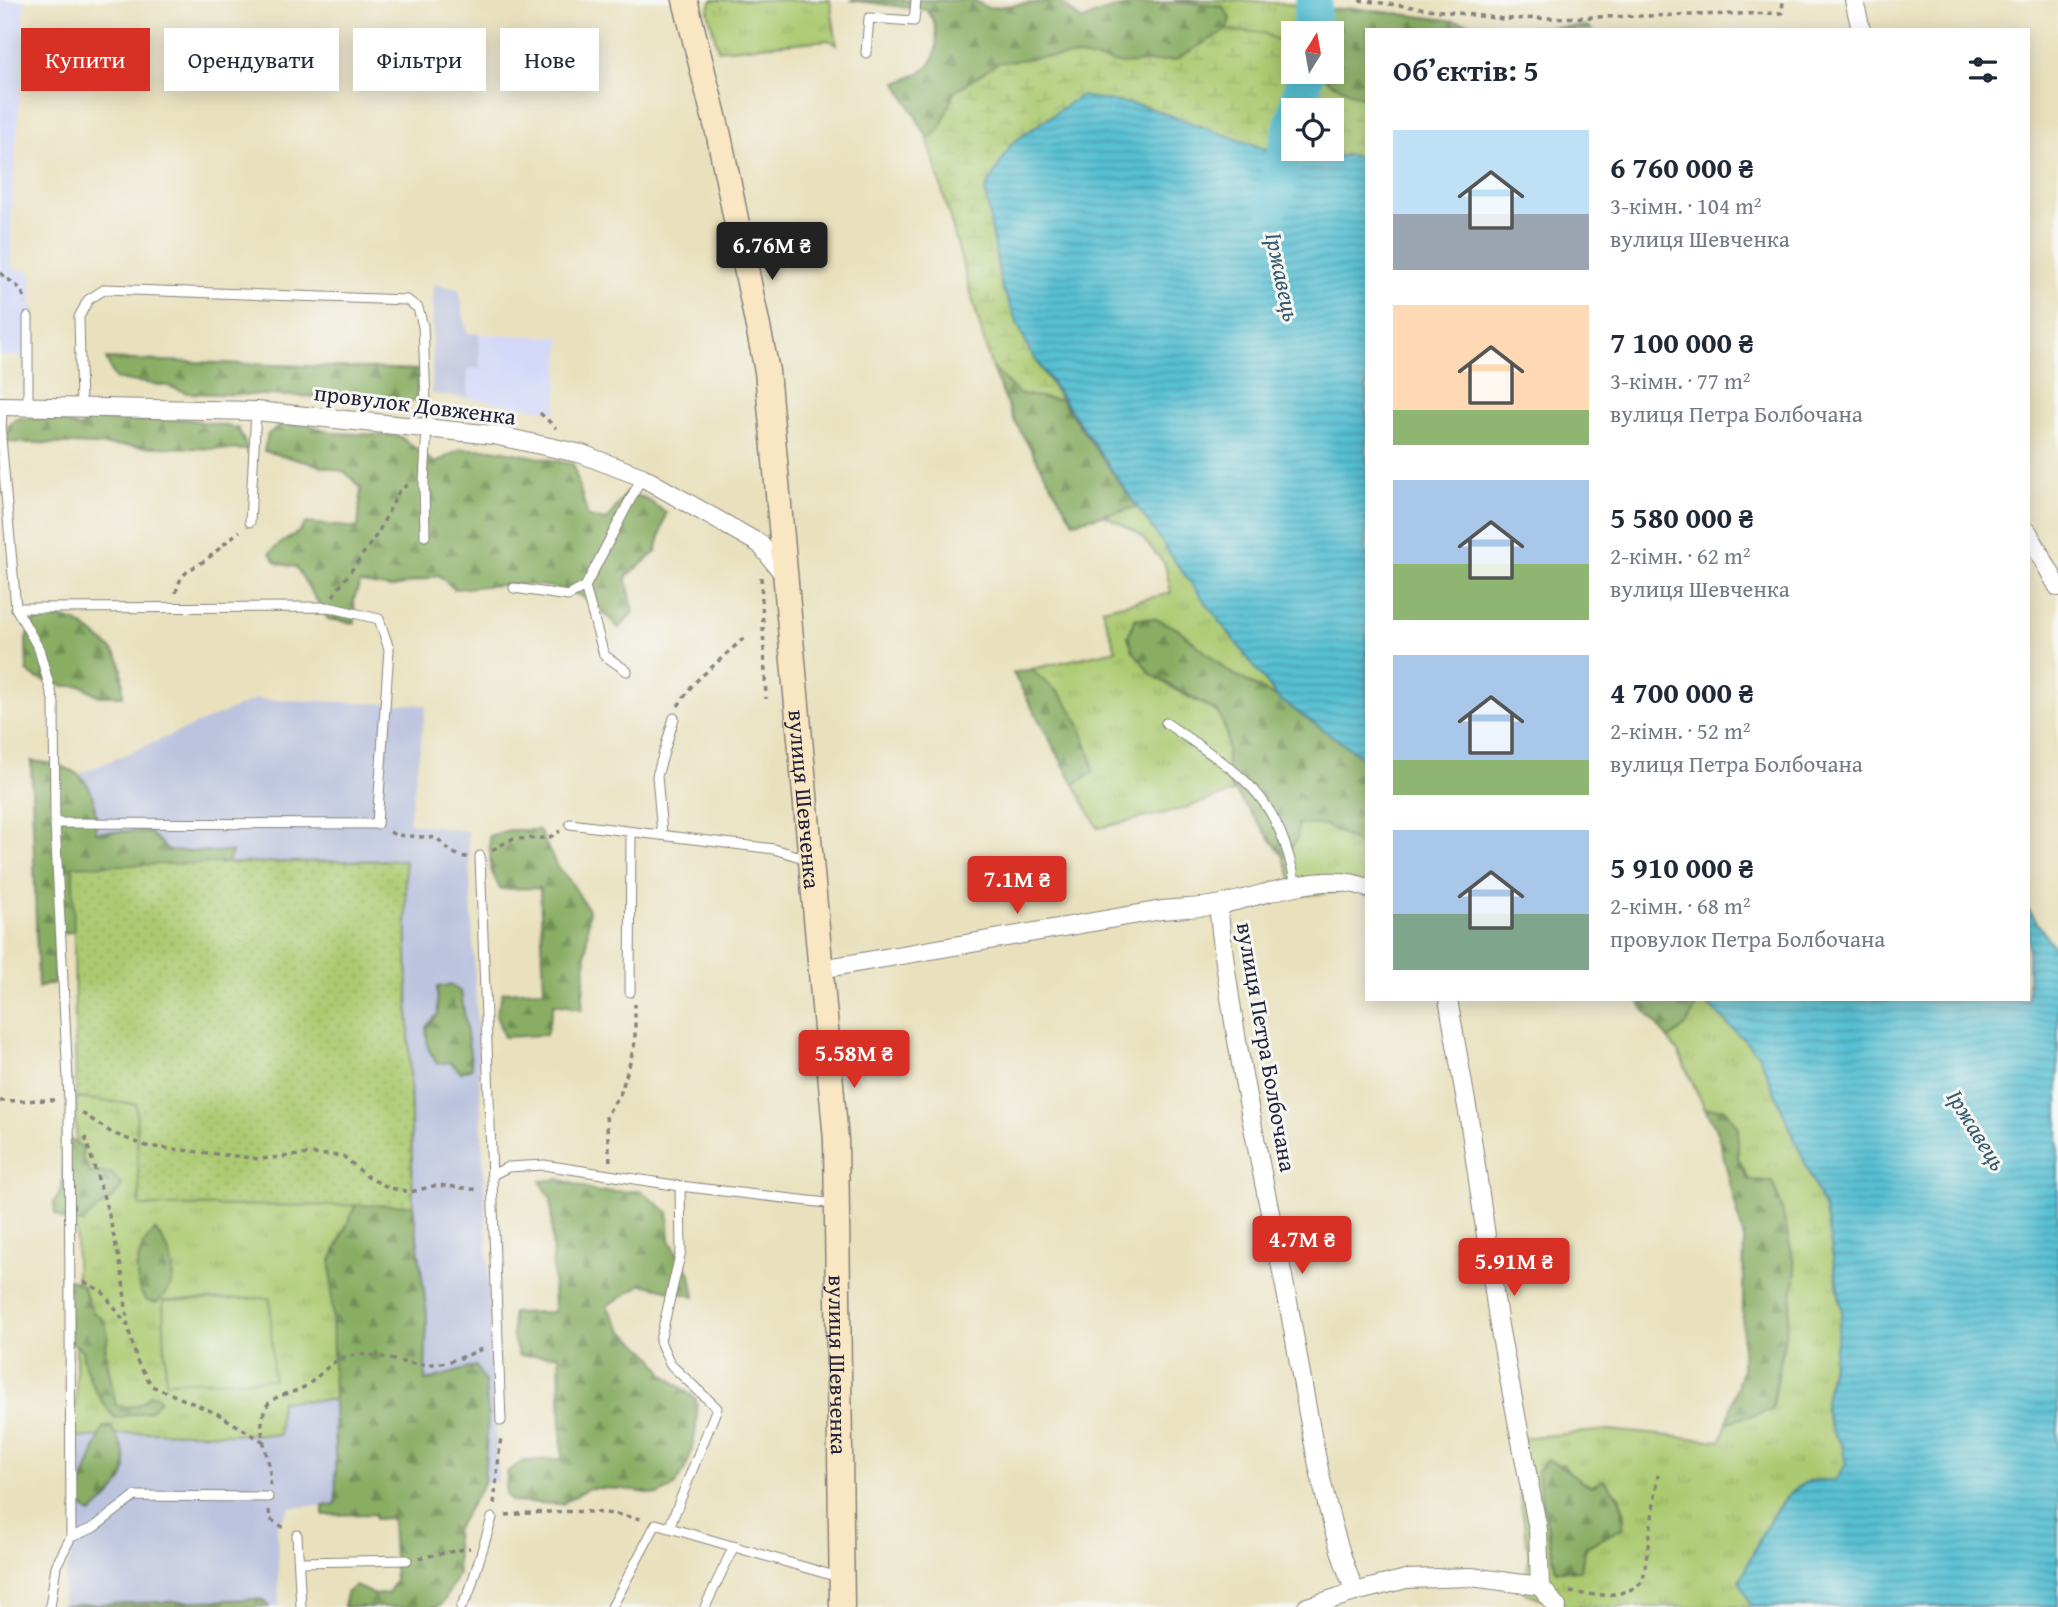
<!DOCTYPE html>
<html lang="uk">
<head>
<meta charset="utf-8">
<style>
  body { margin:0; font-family:"Gentium Book Plus",serif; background:#f6f6f7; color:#1f2937; height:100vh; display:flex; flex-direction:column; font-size:26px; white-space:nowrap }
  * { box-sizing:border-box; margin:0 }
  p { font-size:23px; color:#747a83 }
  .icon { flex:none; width:38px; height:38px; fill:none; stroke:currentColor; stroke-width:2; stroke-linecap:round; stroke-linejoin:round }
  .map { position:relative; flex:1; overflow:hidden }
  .side { position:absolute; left:1365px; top:28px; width:665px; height:973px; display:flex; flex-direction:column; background:#fff; border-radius:0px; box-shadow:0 4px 18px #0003 }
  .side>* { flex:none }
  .banner { position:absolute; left:21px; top:28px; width:665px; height:63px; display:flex; gap:14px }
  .needle { width:46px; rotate:11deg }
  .buttons { position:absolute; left:1281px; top:21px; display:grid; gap:14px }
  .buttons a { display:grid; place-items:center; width:63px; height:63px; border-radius:0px; background:#fff; box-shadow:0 4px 18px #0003; font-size:35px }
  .price { position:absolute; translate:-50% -60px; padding:0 16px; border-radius:7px; background:#d93025; color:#fff; font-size:23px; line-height:46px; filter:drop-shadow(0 2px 4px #0008) }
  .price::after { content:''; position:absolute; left:50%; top:42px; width:21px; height:16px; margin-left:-10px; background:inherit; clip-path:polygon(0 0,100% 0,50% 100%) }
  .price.selected { background:#222; color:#fff }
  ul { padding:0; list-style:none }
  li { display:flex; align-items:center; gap:21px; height:175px; padding:0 28px }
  li span { display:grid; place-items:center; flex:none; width:196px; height:140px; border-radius:0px; color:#555 }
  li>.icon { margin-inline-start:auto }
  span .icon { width:84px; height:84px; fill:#fffc; stroke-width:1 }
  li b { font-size:30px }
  h2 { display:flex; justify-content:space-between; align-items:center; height:84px; padding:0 28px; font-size:30px }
  .pill { padding:0 24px; border-radius:0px; background:#fff; box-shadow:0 4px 18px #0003; font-size:24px; line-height:63px }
  .pill.selected { background:#d93025; color:#fff }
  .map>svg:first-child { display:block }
  .built { fill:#d3d8f9 }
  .industrial { fill:#bcc3de }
  .grass { fill:url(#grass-tufts); stroke:#677656; stroke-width:2; fill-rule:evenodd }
  .forest { fill:url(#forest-firs); stroke:#56684f; stroke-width:2 }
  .wetland { fill:url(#wetland-marsh); stroke:#677656; stroke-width:2; fill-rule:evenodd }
  .garden { fill:url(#garden-dots); stroke:#677656; stroke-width:2 }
  .pitch { fill:#acca71; stroke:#677656; stroke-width:2 }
  .water { fill:url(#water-rules); stroke:#3c7187; stroke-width:2 }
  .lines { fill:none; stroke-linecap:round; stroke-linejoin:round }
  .river { stroke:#56c0d3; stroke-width:37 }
  .lane-casing { stroke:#86827c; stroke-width:11 }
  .street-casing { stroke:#86827c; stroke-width:20 }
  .secondary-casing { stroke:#86827c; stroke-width:27 }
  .path { stroke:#86827c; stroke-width:3.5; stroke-dasharray:5 5; stroke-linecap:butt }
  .lane { stroke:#fff; stroke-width:9 }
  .street { stroke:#fff; stroke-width:18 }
  .secondary { stroke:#f9e7c3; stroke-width:24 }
  .labels { text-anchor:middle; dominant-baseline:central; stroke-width:6; stroke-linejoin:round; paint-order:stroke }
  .street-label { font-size:23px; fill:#22223b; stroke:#f6f6f2 }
  .water-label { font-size:24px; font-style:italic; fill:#345970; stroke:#f6f6f2 }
</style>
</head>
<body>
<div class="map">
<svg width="2058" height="1607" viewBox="0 0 2058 1607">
  <defs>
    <pattern id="grass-tufts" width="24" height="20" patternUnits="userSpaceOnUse" patternTransform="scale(1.75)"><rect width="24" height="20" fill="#acca71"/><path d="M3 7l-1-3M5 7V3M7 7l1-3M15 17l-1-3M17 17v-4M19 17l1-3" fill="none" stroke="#94ad63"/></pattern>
    <pattern id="forest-firs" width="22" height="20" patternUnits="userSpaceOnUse" patternTransform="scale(1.75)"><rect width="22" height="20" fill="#89ae63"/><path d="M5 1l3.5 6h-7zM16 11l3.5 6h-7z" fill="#708d53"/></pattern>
    <pattern id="wetland-marsh" width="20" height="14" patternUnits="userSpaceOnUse" patternTransform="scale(1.75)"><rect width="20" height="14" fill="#acca71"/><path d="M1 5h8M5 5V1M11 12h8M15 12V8" fill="none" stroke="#94ad63"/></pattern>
    <pattern id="garden-dots" width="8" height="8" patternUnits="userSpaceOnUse" patternTransform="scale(1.75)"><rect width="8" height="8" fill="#acca71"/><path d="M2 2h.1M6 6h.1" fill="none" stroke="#94ad63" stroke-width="1.8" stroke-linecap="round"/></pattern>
    <pattern id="water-rules" width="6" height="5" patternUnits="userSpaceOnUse" patternTransform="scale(1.75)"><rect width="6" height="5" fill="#56c0d3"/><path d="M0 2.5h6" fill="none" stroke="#479cac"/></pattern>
  </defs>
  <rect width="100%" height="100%" fill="#f6f6f2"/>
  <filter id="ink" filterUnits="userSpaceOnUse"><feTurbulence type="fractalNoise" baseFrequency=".0143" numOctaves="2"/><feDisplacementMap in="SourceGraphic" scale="14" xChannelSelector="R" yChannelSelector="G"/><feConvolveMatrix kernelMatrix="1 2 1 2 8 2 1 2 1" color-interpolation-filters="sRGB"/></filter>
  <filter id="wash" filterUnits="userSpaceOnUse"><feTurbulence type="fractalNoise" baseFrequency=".00686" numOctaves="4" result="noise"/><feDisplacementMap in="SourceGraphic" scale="28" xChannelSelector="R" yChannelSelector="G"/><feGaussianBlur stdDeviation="1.57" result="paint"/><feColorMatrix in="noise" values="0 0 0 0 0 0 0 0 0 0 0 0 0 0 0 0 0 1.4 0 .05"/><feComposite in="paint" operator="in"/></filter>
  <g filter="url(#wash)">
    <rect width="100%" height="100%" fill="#e9e1be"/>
    <!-- built -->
    <g class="built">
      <polygon points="0,0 24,0 20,100 11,212 11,268 31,271 33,357 0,356"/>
      <polygon points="479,334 561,337 556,412 468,398 467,369 480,368"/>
    </g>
    <!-- industrial -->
    <g class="industrial">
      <polygon points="433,284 459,289 467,333 479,334 480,368 467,369 468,398 432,394"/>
      <polygon points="256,699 426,705 409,823 468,831 498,1482 484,1483 488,1416 485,1382 475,1366 425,1382 427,1315 413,1205 404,860 73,866 77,775"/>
      <polygon points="336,1400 336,1505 291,1507 277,1526 279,1607 61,1607 66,1573 76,1539 76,1438 146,1432 278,1435 280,1401"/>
    </g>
    <!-- grass -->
    <g class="grass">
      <polygon points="712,0 830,0 837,45 829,40 718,50 708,10"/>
      <polygon points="1174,0 1243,0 1306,6 1303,33 1293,33 1293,51 1264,33 1227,30 1230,18 1222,6"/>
      <path d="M1137,507L1278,698L1229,672L1178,629L1136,618L1128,636C1139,670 1167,686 1196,701C1203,705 1215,709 1219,715C1235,740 1219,769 1234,792L1178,810L1098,828L1074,784L1094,772L1060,693L1041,682L1032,669L1116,650L1102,609L1171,593L1165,564L1137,532L1104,515Z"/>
      <polygon points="1298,824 1325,825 1367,848 1367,896 1355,890 1298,896 1284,857 1298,837"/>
      <path d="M1697,999H1703L1759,1055L1825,1210L1842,1311L1824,1407L1832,1431L1842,1445L1846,1464L1835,1480C1826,1480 1815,1479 1807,1482C1775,1495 1754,1551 1740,1581L1752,1607H1567L1525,1593L1529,1554L1511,1439L1608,1430L1721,1441L1727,1422L1772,1410L1796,1272L1738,1158V1127L1724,1109H1705L1678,1052L1668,1039C1685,1029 1692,1019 1697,999ZM1563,1464L1576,1480L1618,1494L1625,1514L1622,1528L1586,1547L1579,1570L1556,1571L1537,1472Z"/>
      <polygon points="76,1098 136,1104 140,1206 356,1204 331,1261 336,1400 280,1401 279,1435 146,1432 76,1438"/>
    </g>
    <!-- forest -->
    <g class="forest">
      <path d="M850,0H974L988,8L1059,0L1082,21C1116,0 1178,0 1222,6L1230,18L1227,30L1175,60L1122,64L1078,56L954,92L941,128L928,139L897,83C908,78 924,73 931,63C940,48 938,23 927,10Z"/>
      <polygon points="1353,8 1511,28 1587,26 1592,30 1367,30 1367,100 1331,83 1318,72 1332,72 1332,33 1317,33 1322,11"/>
      <polygon points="106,359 419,370 416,401 399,403 328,397 187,393 168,386 115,379"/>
      <polygon points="991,366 1019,394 1061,400 1137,507 1073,522 1014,420"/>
      <polygon points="17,418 57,419 80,428 87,419 185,419 238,428 248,450 7,442 8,427"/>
      <path d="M280,425H308L335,433L399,436L435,463L461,449H493L573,464L588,517L607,520L626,493L645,498L666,513L656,552L626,577L634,612L619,628C610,620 602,609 591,602C552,577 498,585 454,589L439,575L391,588L360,583L354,599L355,623L328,619L296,567L277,563L270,553C281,539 297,538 306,523L358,528L361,488L345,472L264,451L268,434Z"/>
      <path d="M62,618C76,620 80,624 91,632C122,658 122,653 123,696H99L82,686H65L36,678L27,671L26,639L34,621Z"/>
      <polygon points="1136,618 1156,619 1178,629 1229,672 1278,698 1367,760 1367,848 1325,825 1298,824 1298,837 1284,857 1227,781 1227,734 1218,712 1152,675 1133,651 1128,636"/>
      <path d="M1032,669C1042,682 1052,685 1061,695C1078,717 1089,745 1094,772L1074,784L1013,673Z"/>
      <path d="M31,761C82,766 97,780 96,832L148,831L169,851L232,852L223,875L85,929L55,935L54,983L38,988Z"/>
      <polygon points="510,830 539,830 557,867 571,882 589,911 582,1009 554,1004 546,1035 504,1037 496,1015 503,992 544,990 540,888 500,889 491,870 489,836"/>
      <polygon points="450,985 461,992 472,1068 461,1072 450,1062 437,1064 428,1048 426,1027 438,1014 437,987"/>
      <path d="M1636,999H1697C1693,1019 1685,1029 1668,1039Z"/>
      <polygon points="1724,1108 1738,1127 1738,1158 1748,1180 1772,1181 1781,1205 1796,1272 1772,1410 1727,1422 1742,1369 1744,1239 1718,1134 1705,1109"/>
      <path d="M63,1135L82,1147L83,1160L90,1173H111L122,1185C114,1203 95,1206 83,1223L63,1220L55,1214L54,1202C69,1184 61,1157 63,1135Z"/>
      <path d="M559,1179L598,1192L641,1191L668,1212L670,1240L691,1275L695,1297L642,1284L607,1306L622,1330L651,1355L664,1374L696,1399C699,1427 693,1460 676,1484C672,1489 663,1492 658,1495L623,1489L589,1488L562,1504L512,1502L506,1495L507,1472L523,1461L562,1459L559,1355L519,1356L513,1338L512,1313L554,1312L551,1198L540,1181Z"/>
      <polygon points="356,1204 413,1205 427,1315 425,1381 476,1366 485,1382 488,1416 484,1483 455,1531 458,1574 443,1603 436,1607 344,1607 346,1593 355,1586 375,1595 389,1593 395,1580 392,1518 375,1519 375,1514 323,1515 323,1506 336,1504 331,1261"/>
      <path d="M155,1230C174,1253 183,1284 156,1303L145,1300C131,1276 136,1249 155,1230Z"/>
      <path d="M62,1276L82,1285L92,1311L105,1321L108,1336L105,1351L116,1406C131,1408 141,1407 150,1395L157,1396L160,1400L150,1411L115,1418C98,1398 84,1376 82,1350L66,1338Z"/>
      <path d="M103,1427H111C139,1469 125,1484 91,1514L79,1503V1492Z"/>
      <path d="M1547,1460C1566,1465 1574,1479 1592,1486L1603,1480C1619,1495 1627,1507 1622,1528L1586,1547L1580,1570L1556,1571L1537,1472Z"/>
      <polygon points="262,1599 269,1607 62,1607 64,1605"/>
    </g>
    <!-- wetland -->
    <path class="wetland" d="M1227,30L1264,33L1293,51V72H1318L1331,83L1367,100V158L1347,155L1304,163L1143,106L1029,350L1061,400L1019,394L991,366L928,140L941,128L954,92L998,63L1041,57L1078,56L1122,64L1175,60ZM1293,110H1332V149H1293Z"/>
    <!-- garden -->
    <polygon class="garden" points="405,860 413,1205 140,1206 136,1104 76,1098 73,866"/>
    <!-- pitch -->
    <polygon class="pitch" points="270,1298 273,1379 166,1382 163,1301"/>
    <!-- water -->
    <g class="water">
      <polygon points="1080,96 1143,106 1304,163 1348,155 1367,158 1367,760 1278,698 1181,570 1029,350 1001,285 985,190 1012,143"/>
      <path d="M2028,909L2058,953V1607H1752L1740,1581C1754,1551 1775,1496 1807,1482C1815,1479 1826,1480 1835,1480L1846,1464L1842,1445L1832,1431L1824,1407L1842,1311L1825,1210L1759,1055L1703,999H2028Z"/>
    </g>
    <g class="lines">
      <!-- river -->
      <g class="river">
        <polyline points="1310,33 1314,0"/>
        <polyline points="1297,110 1306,72"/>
        <polyline points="1272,203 1293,123"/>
      </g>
    </g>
  </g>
  <g filter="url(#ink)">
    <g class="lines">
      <!-- lane casing -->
      <g class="lane-casing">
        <g id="lane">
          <polyline points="866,53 869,18 914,21 916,0"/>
          <polyline points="28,317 28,407"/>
          <polyline points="2,406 1,438 16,608 39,649 54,703 55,823 69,1100 71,1537 56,1566 50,1607"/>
          <polyline points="81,408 79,317 88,300 105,289 407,300 418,308 423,326 427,427 424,483 425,536"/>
          <polyline points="250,522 256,411"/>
          <polyline points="514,588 568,596 585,587"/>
          <polyline points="16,608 328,607 379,619 389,649 377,824 55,823"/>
          <polyline points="627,671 604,655 585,587 642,477"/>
          <path d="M1166,723C1241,775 1276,789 1296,885"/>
          <polyline points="570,824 774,849 810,860"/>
          <polyline points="662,833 657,776 674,718"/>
          <polyline points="480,856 501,1421"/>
          <polyline points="630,992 631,833"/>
          <polyline points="492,1175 508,1167 544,1165 680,1186"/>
          <polyline points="669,1528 717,1408 670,1364 660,1341 681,1251 680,1186 835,1204"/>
          <polyline points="297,1535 301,1607"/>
          <polyline points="71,1537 93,1528 135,1496 268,1497"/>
          <polyline points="300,1562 407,1560"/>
          <polyline points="461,1607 469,1593 492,1518"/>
          <polyline points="612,1607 656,1524 838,1577"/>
          <polyline points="705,1607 734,1546"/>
        </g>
      </g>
      <!-- street casing -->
      <g class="street-casing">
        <g id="street">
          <polyline points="1854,0 1861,30"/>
          <polyline points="0,406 256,411 494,435 582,454 642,477 760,544 785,576"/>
          <polyline points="2028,532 2058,587"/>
          <path d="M1218,905C1232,1039 1262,1170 1288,1302C1306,1396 1319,1504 1355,1592L1307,1607"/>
          <path d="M821,969L1162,910C1180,908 1199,908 1217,905C1259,898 1325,869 1367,888"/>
          <polyline points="1448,999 1469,1118 1499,1326 1538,1530 1540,1586 1557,1607"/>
          <polyline points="1355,1592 1406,1579 1471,1577 1540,1586"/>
        </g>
      </g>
      <!-- secondary casing -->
      <g class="secondary-casing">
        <g id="secondary">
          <path id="s1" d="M685,0L719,136L767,371L836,1140L842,1607"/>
        </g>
      </g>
      <!-- path -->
      <g class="path">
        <polyline points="1359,0 1503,19 1782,13 1783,0"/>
        <polyline points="0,273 22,290 25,302"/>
        <polyline points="540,413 556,428"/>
        <polyline points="761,577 766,699"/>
        <path d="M176,593C180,573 188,571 204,561C217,552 227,540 240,531"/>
        <polyline points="333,596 378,533 399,491 410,483"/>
        <polyline points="678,706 693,684 744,638"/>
        <path d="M390,832L395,835L437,838C446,847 454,857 468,857"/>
        <polyline points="492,850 512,839 548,838 560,831"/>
        <polyline points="0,1101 54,1100"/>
        <polyline points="82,1113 112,1133 146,1146 261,1159 311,1154 343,1156 369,1178 390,1188 411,1192 437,1185 480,1190"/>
        <polyline points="85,1137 108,1211 122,1272 128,1327 137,1361 152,1386 218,1414 264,1442"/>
        <polyline points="610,1161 606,1116 621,1092 629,1066 635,1042 635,1004"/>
        <polyline points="84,1282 102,1291 127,1325"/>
        <path d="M270,1485C273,1460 256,1437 264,1412C269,1396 285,1395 298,1390C316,1383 328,1361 346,1357C365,1352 379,1356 398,1361C430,1369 457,1362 485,1347"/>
        <polyline points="494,1504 501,1435"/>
        <polyline points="269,1510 270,1519 286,1529"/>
        <path d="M506,1515C551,1511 600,1508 644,1520"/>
        <polyline points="419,1558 470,1548"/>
        <path d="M1570,1592C1593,1596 1625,1599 1643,1581L1658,1475"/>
      </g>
      <!-- lane -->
      <use href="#lane" class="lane"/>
      <!-- street -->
      <use href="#street" class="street"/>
      <!-- secondary -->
      <use href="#secondary" class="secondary"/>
    </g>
  </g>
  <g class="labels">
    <!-- street labels -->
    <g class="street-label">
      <text transform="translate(415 404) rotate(7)">провулок Довженка</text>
      <text stroke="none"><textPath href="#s1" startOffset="810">вулиця Шевченка</textPath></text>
      <text transform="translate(1267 1047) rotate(80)">вулиця Петра Болбочана</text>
      <text stroke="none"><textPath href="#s1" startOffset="1377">вулиця Шевченка</textPath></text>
    </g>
    <!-- water labels -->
    <g class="water-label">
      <text transform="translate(1283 277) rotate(78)">Іржавець</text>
      <text transform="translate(1977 1130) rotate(58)">Іржавець</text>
    </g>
  </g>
</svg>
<div class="buttons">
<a><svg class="needle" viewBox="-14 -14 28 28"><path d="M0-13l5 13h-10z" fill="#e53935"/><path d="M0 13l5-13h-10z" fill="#747a83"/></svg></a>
<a><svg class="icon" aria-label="locate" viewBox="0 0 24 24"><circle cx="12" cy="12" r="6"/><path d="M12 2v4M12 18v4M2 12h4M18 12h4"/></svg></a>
</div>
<b class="price selected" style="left:772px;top:282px">6.76M ₴</b>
<b class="price" style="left:1017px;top:916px">7.1M ₴</b>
<b class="price" style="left:854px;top:1090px">5.58M ₴</b>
<b class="price" style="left:1302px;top:1276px">4.7M ₴</b>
<b class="price" style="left:1514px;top:1298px">5.91M ₴</b>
<div class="banner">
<a class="pill selected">Купити</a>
<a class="pill">Орендувати</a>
<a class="pill">Фільтри</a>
<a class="pill">Нове</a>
</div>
<section class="side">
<h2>Об’єктів: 5<svg class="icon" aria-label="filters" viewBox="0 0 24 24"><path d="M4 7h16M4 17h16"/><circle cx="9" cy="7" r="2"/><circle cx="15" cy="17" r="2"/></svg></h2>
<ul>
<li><span style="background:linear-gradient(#bfe0f5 60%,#9aa5b1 0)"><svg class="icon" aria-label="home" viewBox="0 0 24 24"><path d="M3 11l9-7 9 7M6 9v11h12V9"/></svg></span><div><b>6 760 000 ₴</b><p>3-кімн. · 104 m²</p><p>вулиця Шевченка</p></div></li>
<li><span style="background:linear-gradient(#ffd9b3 75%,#8fb573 0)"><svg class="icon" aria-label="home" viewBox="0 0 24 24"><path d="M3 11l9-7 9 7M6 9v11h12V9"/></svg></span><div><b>7 100 000 ₴</b><p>3-кімн. · 77 m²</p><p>вулиця Петра Болбочана</p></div></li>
<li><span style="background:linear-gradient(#a9c7e8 60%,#8fb573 0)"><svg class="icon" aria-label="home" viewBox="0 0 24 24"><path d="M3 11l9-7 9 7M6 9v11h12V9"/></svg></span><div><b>5 580 000 ₴</b><p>2-кімн. · 62 m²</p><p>вулиця Шевченка</p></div></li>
<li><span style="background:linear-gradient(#a9c7e8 75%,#8fb573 0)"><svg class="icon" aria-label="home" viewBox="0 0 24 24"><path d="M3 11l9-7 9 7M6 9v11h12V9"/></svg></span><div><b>4 700 000 ₴</b><p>2-кімн. · 52 m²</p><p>вулиця Петра Болбочана</p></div></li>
<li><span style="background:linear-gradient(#a9c7e8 60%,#7fa58c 0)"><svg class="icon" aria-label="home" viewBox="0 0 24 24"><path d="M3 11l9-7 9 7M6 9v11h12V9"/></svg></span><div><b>5 910 000 ₴</b><p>2-кімн. · 68 m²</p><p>провулок Петра Болбочана</p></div></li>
</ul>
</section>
</div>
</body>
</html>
